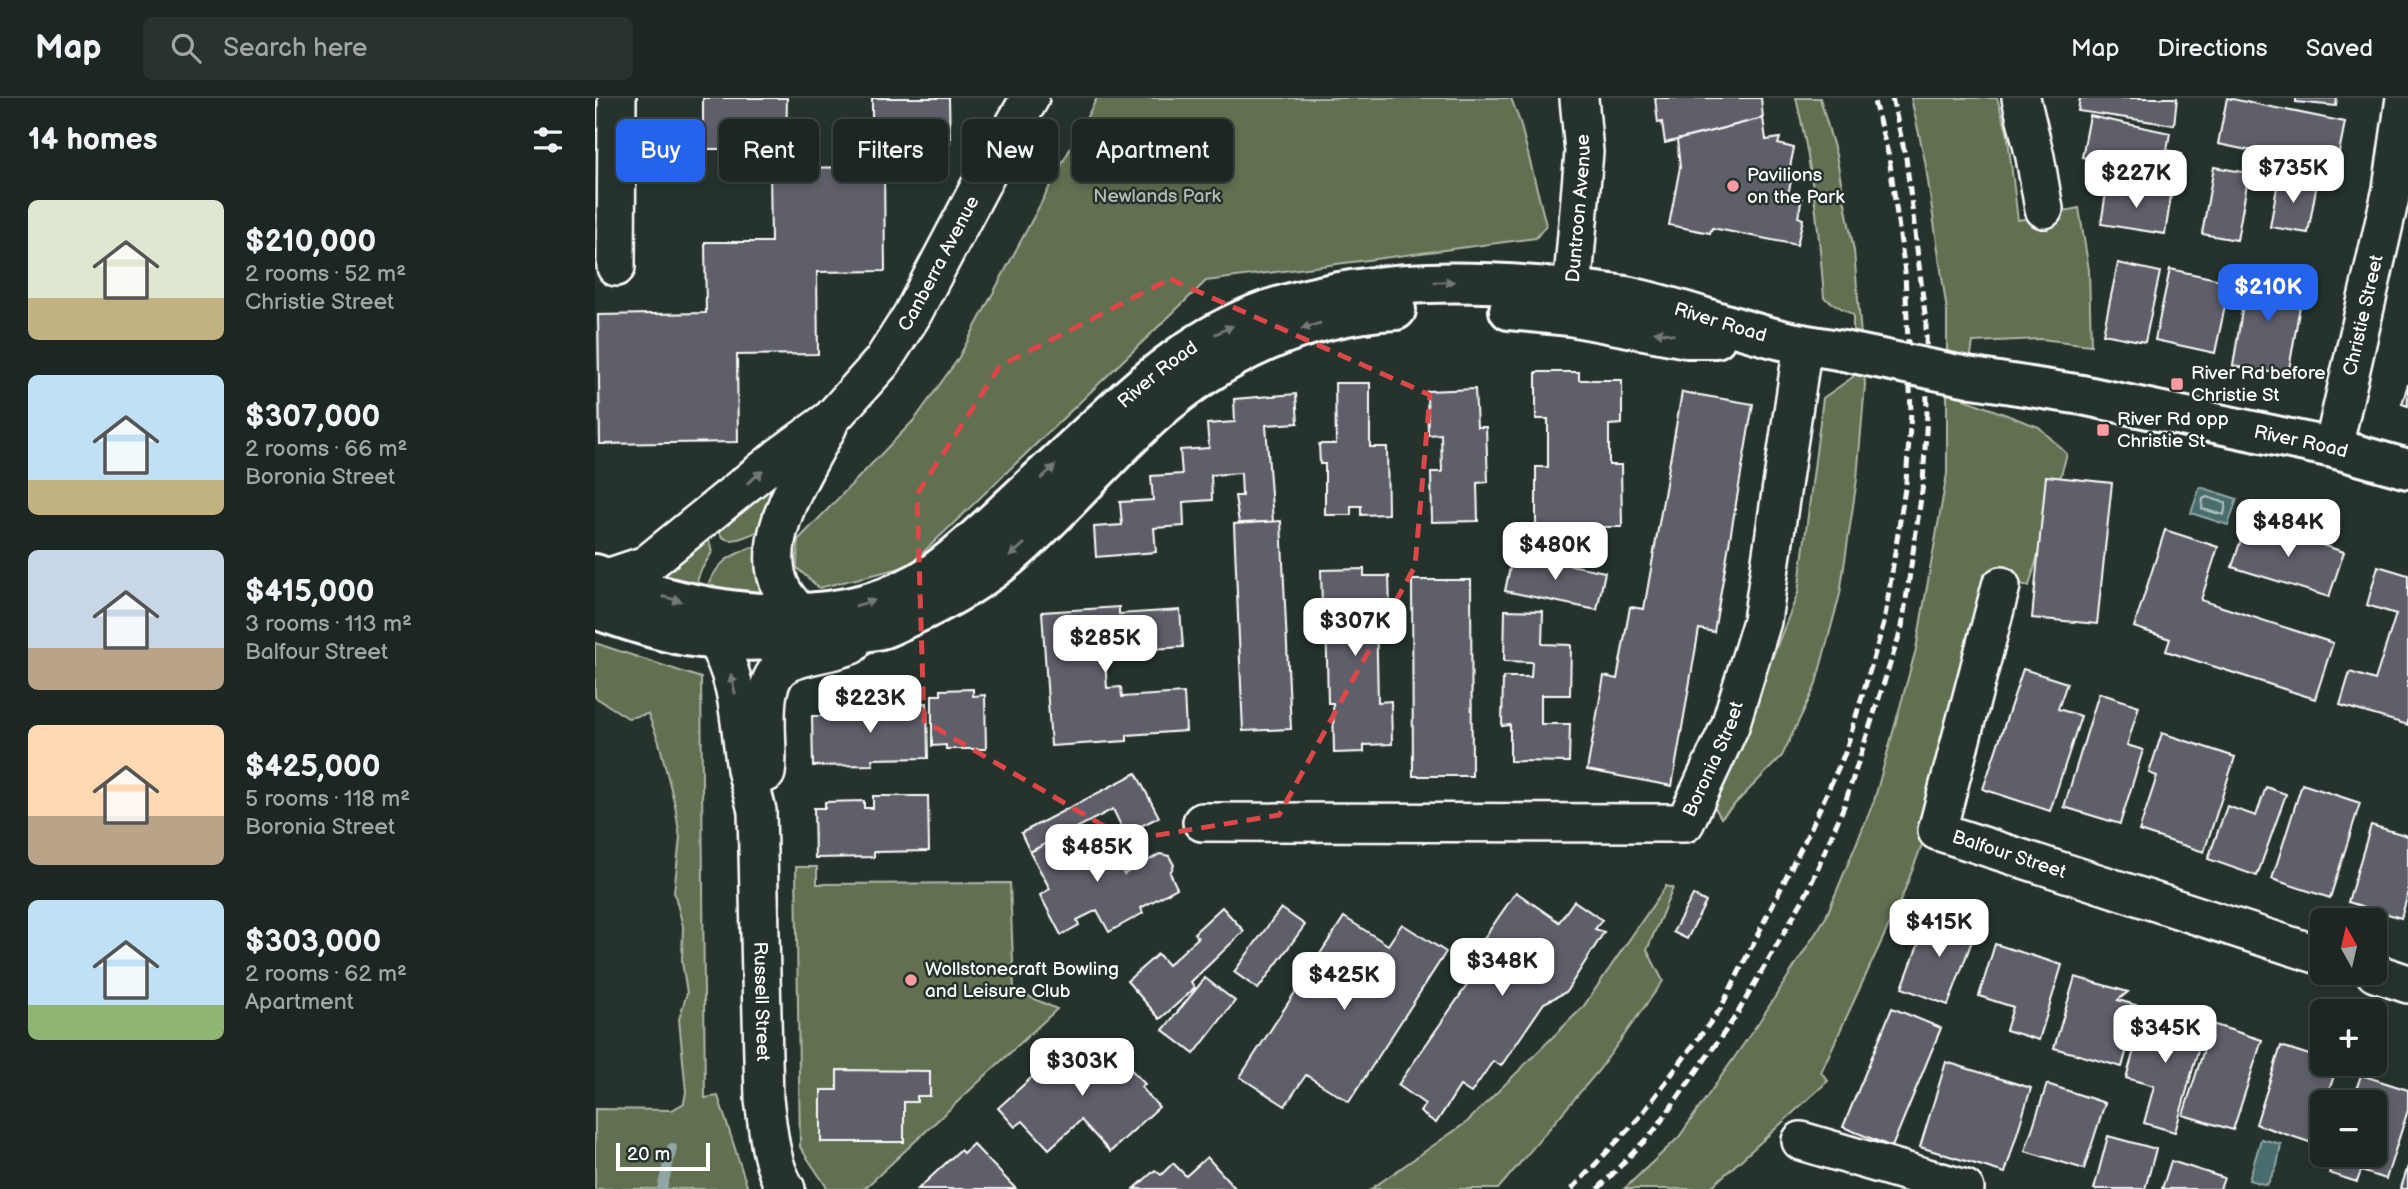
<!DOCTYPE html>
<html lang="en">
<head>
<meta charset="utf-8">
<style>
  body { margin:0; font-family:"Balsamiq Sans",sans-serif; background:#29322f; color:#f1f3f6; height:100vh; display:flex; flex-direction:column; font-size:26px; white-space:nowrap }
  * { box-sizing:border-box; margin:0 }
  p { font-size:23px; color:#a0a5a5 }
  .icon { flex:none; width:38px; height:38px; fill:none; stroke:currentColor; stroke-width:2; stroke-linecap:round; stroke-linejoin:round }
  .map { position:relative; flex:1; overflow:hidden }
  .details { display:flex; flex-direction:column; background:#1c2622; width:595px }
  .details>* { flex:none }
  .guide { position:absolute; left:21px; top:21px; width:665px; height:63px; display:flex; gap:14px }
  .needle { width:46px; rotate:352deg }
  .controls { position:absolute; left:1715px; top:810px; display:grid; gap:14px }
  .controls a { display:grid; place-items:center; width:77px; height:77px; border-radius:10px; background:#1c2622; box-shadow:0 4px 10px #0003,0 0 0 2px #3a4340; font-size:35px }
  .scale { position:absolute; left:21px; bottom:18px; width:94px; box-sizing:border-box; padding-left:7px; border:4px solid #fff; border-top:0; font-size:19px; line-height:24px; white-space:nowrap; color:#fff; -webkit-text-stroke:5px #26332d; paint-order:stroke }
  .price { position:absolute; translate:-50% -60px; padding:0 16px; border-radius:14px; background:#fff; color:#222; font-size:23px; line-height:46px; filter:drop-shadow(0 2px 4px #0008) }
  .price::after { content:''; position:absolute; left:50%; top:42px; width:21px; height:16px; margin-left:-10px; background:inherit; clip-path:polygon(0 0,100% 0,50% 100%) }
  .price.current { background:#2563eb; color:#fff }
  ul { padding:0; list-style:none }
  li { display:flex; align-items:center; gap:21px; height:175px; padding:0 28px }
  li span { display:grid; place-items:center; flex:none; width:196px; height:140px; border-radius:10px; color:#555 }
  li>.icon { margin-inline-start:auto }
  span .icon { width:84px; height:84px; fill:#fffc; stroke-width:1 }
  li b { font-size:30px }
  h2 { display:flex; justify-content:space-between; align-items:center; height:84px; padding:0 28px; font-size:30px }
  .chip { padding:0 24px; border-radius:10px; background:#1c2622; box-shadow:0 4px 10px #0003,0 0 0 2px #3a4340; font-size:24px; line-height:63px }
  .chip.current { background:#2563eb; color:#fff }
  header { display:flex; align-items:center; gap:42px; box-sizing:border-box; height:98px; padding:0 35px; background:#1c2622; border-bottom:2px solid #3a4340 }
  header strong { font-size:33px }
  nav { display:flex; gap:38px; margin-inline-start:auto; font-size:24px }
  .search { width:490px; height:63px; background:#29322f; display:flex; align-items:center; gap:18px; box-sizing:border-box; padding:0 24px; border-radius:10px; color:#a0a5a5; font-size:26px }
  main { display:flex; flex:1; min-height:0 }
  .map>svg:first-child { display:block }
  .green { fill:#606f51; stroke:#b0b7a8; stroke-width:2 }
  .water { fill:#486c6d; stroke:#91a7a7; stroke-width:2 }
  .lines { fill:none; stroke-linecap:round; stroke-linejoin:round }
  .shore { stroke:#b6c4c5; stroke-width:2 }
  .stream { stroke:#91a7a7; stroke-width:10 }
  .building { fill:#5e5e6a; stroke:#fff; stroke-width:2 }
  .minor-casing { stroke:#fff; stroke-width:42 }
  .major-casing { stroke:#fff; stroke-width:44 }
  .minor { stroke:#26332d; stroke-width:37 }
  .major { stroke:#26332d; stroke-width:38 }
  .rail { stroke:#fff; stroke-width:5; stroke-dasharray:10 5; stroke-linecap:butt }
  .major-bridge-casing { stroke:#fff; stroke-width:44; stroke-linecap:butt }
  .major-bridge { stroke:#26332d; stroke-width:38 }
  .oneway { fill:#727a76 }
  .marked { fill:none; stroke:#dc4848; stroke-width:5; stroke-dasharray:14 9; stroke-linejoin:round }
  .poi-dot { fill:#ff9aa2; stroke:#26332d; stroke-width:2.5 }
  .labels { text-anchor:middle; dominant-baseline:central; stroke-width:5; stroke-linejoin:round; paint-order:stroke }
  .poi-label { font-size:19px; fill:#fff; stroke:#26332d; text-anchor:start }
  .park-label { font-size:19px; fill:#b7beb1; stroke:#26332d }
  .street-label { font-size:19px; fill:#fff; stroke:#26332d }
</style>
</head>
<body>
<header>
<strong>Map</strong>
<div class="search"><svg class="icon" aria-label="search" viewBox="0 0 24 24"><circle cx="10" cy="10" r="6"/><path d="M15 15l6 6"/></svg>Search here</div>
<nav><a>Map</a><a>Directions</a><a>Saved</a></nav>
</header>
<main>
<section class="details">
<h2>14 homes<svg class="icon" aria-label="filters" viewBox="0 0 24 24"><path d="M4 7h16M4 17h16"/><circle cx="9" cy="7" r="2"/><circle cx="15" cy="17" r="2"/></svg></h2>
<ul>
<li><span style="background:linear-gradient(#dfe7d0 70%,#c2b280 0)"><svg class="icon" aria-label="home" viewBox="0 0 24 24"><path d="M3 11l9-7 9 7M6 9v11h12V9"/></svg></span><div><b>$210,000</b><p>2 rooms · 52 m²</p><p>Christie Street</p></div></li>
<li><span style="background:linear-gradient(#bfe0f5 75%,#c2b280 0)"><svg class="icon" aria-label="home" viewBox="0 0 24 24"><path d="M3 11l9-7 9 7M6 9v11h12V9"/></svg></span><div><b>$307,000</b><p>2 rooms · 66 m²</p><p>Boronia Street</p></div></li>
<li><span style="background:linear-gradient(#c9d6e8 70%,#b9a48a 0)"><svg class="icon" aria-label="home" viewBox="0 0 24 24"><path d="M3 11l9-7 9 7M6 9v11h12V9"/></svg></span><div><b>$415,000</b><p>3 rooms · 113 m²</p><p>Balfour Street</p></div></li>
<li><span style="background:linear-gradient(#ffd9b3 65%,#b9a48a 0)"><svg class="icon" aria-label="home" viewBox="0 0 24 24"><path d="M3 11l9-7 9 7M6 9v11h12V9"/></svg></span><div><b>$425,000</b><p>5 rooms · 118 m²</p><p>Boronia Street</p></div></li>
<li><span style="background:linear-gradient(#bfe0f5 75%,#8fb573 0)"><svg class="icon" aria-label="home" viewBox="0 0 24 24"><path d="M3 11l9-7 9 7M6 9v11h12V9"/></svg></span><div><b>$303,000</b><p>2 rooms · 62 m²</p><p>Apartment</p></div></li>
</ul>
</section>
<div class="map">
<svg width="1813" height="1091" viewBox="0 0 1813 1091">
  <rect width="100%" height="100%" fill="#26332d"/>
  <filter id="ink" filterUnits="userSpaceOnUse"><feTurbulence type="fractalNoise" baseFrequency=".0143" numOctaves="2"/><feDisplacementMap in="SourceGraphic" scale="14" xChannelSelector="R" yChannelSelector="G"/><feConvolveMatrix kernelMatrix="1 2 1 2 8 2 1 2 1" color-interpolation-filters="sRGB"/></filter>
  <g filter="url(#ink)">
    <!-- green -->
    <g class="green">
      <polygon points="502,0 916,0 925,24 951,127 941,140 611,183 314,468 224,490 202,470 203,442 320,321 363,261"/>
      <path d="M1201,0H1225L1241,57L1259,153L1270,286L1262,381L1245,496L1220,589L1187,658L1126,720L1113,698L1160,603L1203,495L1228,300L1258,279V217L1229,200C1224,132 1217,66 1201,0Z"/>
      <polygon points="1316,0 1402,0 1412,33 1423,122 1484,110 1494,172 1496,247 1446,241 1378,244 1369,301 1444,329 1472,356 1434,488 1397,480 1344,702 1307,799 1226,974 1233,983 1114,1091 1029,1091 1084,1039 1164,924 1231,819 1279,703 1321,551 1352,376 1352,213 1330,63"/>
      <path d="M192,368L166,432C151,439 123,453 124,426Z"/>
      <polygon points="109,442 114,442 117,454 105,474 102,484 96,488 67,478"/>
      <path d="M157,449L162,452L163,472L177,502L118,494L113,487C124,463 133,459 157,449Z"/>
      <polygon points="0,545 106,580 110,1000 123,998 153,1091 0,1091 0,1011 77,1012 89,1005 91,994 84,921 92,895 87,864 88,828 79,794 85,740 80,707 64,644 53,616 33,620 0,599"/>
      <polygon points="201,769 222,769 222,786 415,785 419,892 462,911 269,1091 233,1091 205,1049"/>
      <polygon points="1071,788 1078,790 1052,852 1068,883 1004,972 903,1091 776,1091 872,1024 988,909"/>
    </g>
    <!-- water -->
    <g class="water">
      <polygon points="1605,389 1642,401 1633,427 1596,415"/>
      <polygon points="1666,1041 1686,1046 1682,1068 1672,1087 1654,1082"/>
    </g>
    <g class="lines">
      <!-- shore -->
      <polygon class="shore" points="1612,399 1631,405 1629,417 1607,411 1608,401"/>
      <!-- stream -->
      <polyline class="stream" points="67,1091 77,1050"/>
    </g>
    <!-- building -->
    <g class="building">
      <polygon points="108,0 192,0 191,51 108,51"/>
      <polygon points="277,0 354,0 355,46 277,46"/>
      <polygon points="1060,0 1166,0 1168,20 1070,45 1067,24 1063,25"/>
      <polygon points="1485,0 1582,0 1579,27 1483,13"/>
      <polygon points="1632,0 1750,24 1741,70 1623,46"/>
      <polygon points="1701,0 1742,0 1741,8 1701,4"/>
      <polygon points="1495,18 1575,35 1572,52 1586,56 1581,82 1487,59"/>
      <polygon points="1168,20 1171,42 1185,40 1183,46 1199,50 1193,78 1197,79 1193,96 1207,100 1203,119 1208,121 1202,147 1117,130 1115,135 1074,127 1085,69 1082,42"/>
      <polygon points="289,69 290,173 222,174 223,256 142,257 143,344 5,346 3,217 111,215 110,144 176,144 175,70"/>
      <polygon points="1619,69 1654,75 1642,142 1607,136"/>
      <polygon points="1684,78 1722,85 1713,135 1675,129"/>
      <polygon points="1512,88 1576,98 1570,136 1506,126"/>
      <polygon points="1523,165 1565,174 1550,244 1508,236"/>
      <polygon points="1575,171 1635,184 1620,255 1560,242"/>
      <polygon points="1653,176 1709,185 1693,277 1638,268"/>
      <polygon points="941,274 984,274 984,282 1027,282 1027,326 1014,327 1014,367 1026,367 1027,429 941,429 941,369 953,369 953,321 941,321"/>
      <polygon points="740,285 775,285 775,349 792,349 793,416 766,417 766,408 756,408 756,417 730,417 730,366 725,366 724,346 741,346"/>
      <polygon points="1813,286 1813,308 1807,306"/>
      <polygon points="880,291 882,329 891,329 893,384 882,385 883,423 837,424 836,374 847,374 846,336 833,337 832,293"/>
      <polygon points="1087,294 1158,306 1119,534 1104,531 1077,688 992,672 1009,578 1022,581 1035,509 1049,511"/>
      <polygon points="701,296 703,325 671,327 678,424 644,425 640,398 647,398 646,375 616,377 617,402 588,404 589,428 559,430 561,454 501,459 499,429 527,427 525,404 558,402 556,378 587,376 585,352 614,350 612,326 640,324 639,301"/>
      <polygon points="1451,378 1517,385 1502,526 1437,520"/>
      <polygon points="686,423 696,631 648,633 639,426"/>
      <polygon points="1652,423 1749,454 1734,499 1637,469"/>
      <polygon points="1570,432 1623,449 1606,502 1738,545 1720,601 1571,553 1575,541 1539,529"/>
      <polygon points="918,455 1010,474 1002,512 910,493"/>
      <polygon points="1783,468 1813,477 1813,627 1745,607 1755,574 1780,582 1801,516 1772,507"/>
      <polygon points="769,471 769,478 794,478 795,512 781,512 783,604 796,603 797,646 769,647 769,654 739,655 738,605 733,605 731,515 739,514 739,510 727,510 726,472"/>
      <polygon points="817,482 876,482 877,678 818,678"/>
      <polygon points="524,509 524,516 585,512 588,549 524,553 524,560 510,561 512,590 526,589 527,599 589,595 591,633 532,637 532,643 456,648 447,514"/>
      <polygon points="910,512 948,513 947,546 976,547 975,597 946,597 946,626 975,626 974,664 915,663 915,627 907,628 908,579 936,579 937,564 909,563"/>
      <polygon points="1428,571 1472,585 1463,611 1486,618 1455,713 1388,691"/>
      <polygon points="378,591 378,598 390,597 391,651 351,651 351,647 337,648 337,597 346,597 346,592"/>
      <polygon points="1504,595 1544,608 1532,647 1548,652 1525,726 1469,709"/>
      <polygon points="332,605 333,660 277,661 278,667 218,668 217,618 228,618 228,611 267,611 267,618 276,617 276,606"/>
      <polygon points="1567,635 1640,659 1609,754 1544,733 1562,678 1554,675"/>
      <polygon points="541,675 564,719 530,736 518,711 435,754 426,735"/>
      <polygon points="1707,686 1765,705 1735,800 1677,781"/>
      <polygon points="1671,689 1691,696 1662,778 1613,761 1632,708 1661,718"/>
      <polygon points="278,698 333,698 334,753 279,754 279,759 220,760 219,710 230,710 230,704 269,703 269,710 278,710"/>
      <polygon points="1776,727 1813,738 1813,796 1806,820 1753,804"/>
      <polygon points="478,731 500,771 521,760 529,776 565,756 574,758 579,767 575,775 582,790 546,810 548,815 514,834 502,812 482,822 484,827 466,837 445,797 455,791 435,754"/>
      <polygon points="921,794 964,824 979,803 1007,822 1000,831 1009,834 971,894 949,905 906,968 898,963 876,995 865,988 841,1025 825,1014 830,1006 803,987 893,857 883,849"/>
      <polygon points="1098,797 1111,804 1092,841 1078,834"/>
      <polygon points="627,809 649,833 596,884 600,890 565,921 532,883 563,856 573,867 603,840 599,835"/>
      <polygon points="686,810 710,827 663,891 639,874"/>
      <polygon points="1335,815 1381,832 1353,907 1307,890"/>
      <polygon points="749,819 793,847 807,826 851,854 754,1004 711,977 690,1008 645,979"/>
      <polygon points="1400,846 1467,867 1444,942 1411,932 1418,909 1384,898"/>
      <polygon points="1480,879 1533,894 1523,902 1544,908 1527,969 1459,950"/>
      <polygon points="610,880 640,903 599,956 568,932"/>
      <polygon points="1297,910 1346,930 1297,1049 1248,1029"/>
      <polygon points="1551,911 1610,928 1580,1034 1549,1025 1559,988 1531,980"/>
      <polygon points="1617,926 1667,942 1638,1032 1588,1017"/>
      <polygon points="510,944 550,986 546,989 564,1009 515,1054 486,1022 454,1051 428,1023 420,1029 403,1010 458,960 462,965 483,946 494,959"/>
      <polygon points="1686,948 1727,961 1727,966 1743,966 1730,1004 1727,1004 1727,1014 1717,1045 1661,1026"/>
      <polygon points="1351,964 1436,990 1410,1075 1325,1049"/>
      <polygon points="242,972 335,973 335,998 322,998 322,1004 309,1004 309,1044 226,1044 226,992 242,992"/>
      <polygon points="1766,977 1813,992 1813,1012 1791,1081 1766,1073 1762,1084 1734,1075 1740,1057 1780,1057 1780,1004 1757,1004"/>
      <polygon points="1452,986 1510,1005 1489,1071 1430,1053"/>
      <polygon points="1513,1038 1561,1051 1550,1091 1499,1091"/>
      <polygon points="378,1046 421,1091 323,1091 365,1052 368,1055"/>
      <polygon points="612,1059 641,1091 539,1091 560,1072 566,1077 578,1065 591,1078"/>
      <polygon points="1576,1063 1629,1080 1625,1091 1567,1091"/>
      <polygon points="1813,1068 1813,1091 1808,1091 1806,1090"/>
    </g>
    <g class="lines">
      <!-- minor casing -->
      <g class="minor-casing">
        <g id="minor">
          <polyline points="1426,0 1440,59 1449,111"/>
          <polyline points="21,169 22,0"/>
          <path id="s1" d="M975,218L989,54L984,0"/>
          <path id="s2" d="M1738,350L1797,91L1810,0"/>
          <path id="s3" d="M12,480L51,467L184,359L236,321L287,264L317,217L395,69L435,0"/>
          <path id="s4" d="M1406,488L1342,733L1727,858"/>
          <path d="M203,514C198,507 191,500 187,492C161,442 210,372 233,328"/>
          <path id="s5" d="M119,541C145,580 144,626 151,671C154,685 159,699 162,713L169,1001C173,1030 175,1066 191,1091"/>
          <path d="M171,675C176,644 159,582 192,565C212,556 236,555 256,547"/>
          <path id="s6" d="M607,724L1090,725L1135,628L1167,523L1208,246"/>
          <polyline points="1780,875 1813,886"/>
          <polyline points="1206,1043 1370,1091"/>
        </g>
      </g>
      <!-- major casing -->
      <g class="major-casing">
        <g id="major">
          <polyline points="914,212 975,218 1092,240 1121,240"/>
          <path id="s7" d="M1378,280L1487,297L1738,350L1813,371"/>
          <path id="s8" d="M0,476C17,482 34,489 52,494C142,521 255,530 337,476C365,457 390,432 415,409C447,379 479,349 511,320C561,273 615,229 682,209C766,183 852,181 940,188C972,191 1004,193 1035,199C1087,210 1136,230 1187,242C1207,247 1228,249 1248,253"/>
          <path d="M0,511C30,522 60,532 91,538C139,546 191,543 239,537C255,535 271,535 286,531C296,528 306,522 316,518C354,501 391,480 423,451C470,409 511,360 558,317C624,257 712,216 801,212"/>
        </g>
      </g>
      <!-- minor -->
      <use href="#minor" class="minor"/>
      <!-- major -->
      <use href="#major" class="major"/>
      <!-- rail -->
      <g class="rail">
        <polyline points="977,1091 1044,1020 1126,910 1214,734 1250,655 1289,525 1311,384 1316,314 1310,174 1294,59 1278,0"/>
        <polyline points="1003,1091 1059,1033 1141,918 1213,793 1249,708 1307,529 1328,386 1332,315 1331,225 1311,60 1297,0"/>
      </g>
      <!-- major-bridge casing -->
      <g class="major-bridge-casing">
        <polyline id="major-bridge" points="1248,253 1378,280"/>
      </g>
      <!-- major-bridge -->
      <use href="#major-bridge" class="major-bridge"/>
    </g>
    <!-- one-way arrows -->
    <defs><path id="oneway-solid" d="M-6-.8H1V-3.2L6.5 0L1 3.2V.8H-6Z" transform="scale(1.75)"/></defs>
    <g class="oneway">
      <use href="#oneway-solid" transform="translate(849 184) rotate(-1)"/>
      <use href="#oneway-solid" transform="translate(716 228) rotate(163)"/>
      <use href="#oneway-solid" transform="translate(629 232) rotate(-26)"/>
      <use href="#oneway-solid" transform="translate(1069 235) rotate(-170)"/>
      <use href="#oneway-solid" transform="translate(453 374) rotate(-43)"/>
      <use href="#oneway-solid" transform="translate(160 379) rotate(-39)"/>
      <use href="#oneway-solid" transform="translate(422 452) rotate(139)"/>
      <use href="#oneway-solid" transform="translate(77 501) rotate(14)"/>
      <use href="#oneway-solid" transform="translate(270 505) rotate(-17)"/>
      <use href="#oneway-solid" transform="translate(138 586) rotate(-103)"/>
    </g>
  </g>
  <!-- marked area -->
  <path class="marked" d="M575,181L835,297L820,468L684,717L533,742L329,623L322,396L405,268Z"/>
  <!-- markers -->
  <g class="poi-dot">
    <circle cx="1138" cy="88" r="7"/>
    <rect x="1575" y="279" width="14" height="14" rx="3.5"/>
    <rect x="1501" y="325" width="14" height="14" rx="3.5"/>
    <circle cx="316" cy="882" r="7"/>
  </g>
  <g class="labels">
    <!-- poi labels -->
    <g class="poi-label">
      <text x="1152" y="77">Pavilions<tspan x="1152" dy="22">on the Park</tspan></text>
      <text x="1596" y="275">River Rd before<tspan x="1596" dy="22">Christie St</tspan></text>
      <text x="1522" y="321">River Rd opp<tspan x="1522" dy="22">Christie St</tspan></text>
      <text x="330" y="871">Wollstonecraft Bowling<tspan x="330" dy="22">and Leisure Club</tspan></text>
    </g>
    <!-- park labels -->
    <g class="park-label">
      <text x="562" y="98">Newlands Park</text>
    </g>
    <!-- street labels -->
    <g class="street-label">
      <text stroke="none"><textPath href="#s1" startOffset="108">Duntroon Avenue</textPath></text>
      <text stroke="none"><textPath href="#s3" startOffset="467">Canberra Avenue</textPath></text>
      <text stroke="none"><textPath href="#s2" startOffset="136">Christie Street</textPath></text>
      <text stroke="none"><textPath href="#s8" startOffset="1239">River Road</textPath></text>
      <text stroke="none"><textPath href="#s8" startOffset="651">River Road</textPath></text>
      <text stroke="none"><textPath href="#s7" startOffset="334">River Road</textPath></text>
      <text stroke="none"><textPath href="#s6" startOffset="553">Boronia Street</textPath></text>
      <text stroke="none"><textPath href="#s4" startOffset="329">Balfour Street</textPath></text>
      <text stroke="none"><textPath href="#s5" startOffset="369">Russell Street</textPath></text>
    </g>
  </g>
</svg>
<div class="controls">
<a><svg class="needle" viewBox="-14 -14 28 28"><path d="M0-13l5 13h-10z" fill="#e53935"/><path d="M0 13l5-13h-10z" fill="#a0a5a5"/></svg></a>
<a>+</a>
<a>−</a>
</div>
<div class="scale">20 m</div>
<b class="price" style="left:1698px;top:107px">$735K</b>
<b class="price" style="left:1541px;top:112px">$227K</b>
<b class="price current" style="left:1673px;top:226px">$210K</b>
<b class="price" style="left:1693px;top:461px">$484K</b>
<b class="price" style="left:960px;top:484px">$480K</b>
<b class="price" style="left:760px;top:560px">$307K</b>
<b class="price" style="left:510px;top:577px">$285K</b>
<b class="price" style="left:275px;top:637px">$223K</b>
<b class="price" style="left:502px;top:786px">$485K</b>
<b class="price" style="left:1344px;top:861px">$415K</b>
<b class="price" style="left:907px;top:900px">$348K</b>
<b class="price" style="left:749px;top:914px">$425K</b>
<b class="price" style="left:1570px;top:967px">$345K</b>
<b class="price" style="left:487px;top:1000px">$303K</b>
<div class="guide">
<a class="chip current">Buy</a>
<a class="chip">Rent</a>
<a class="chip">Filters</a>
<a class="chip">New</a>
<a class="chip">Apartment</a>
</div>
</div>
</main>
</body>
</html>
